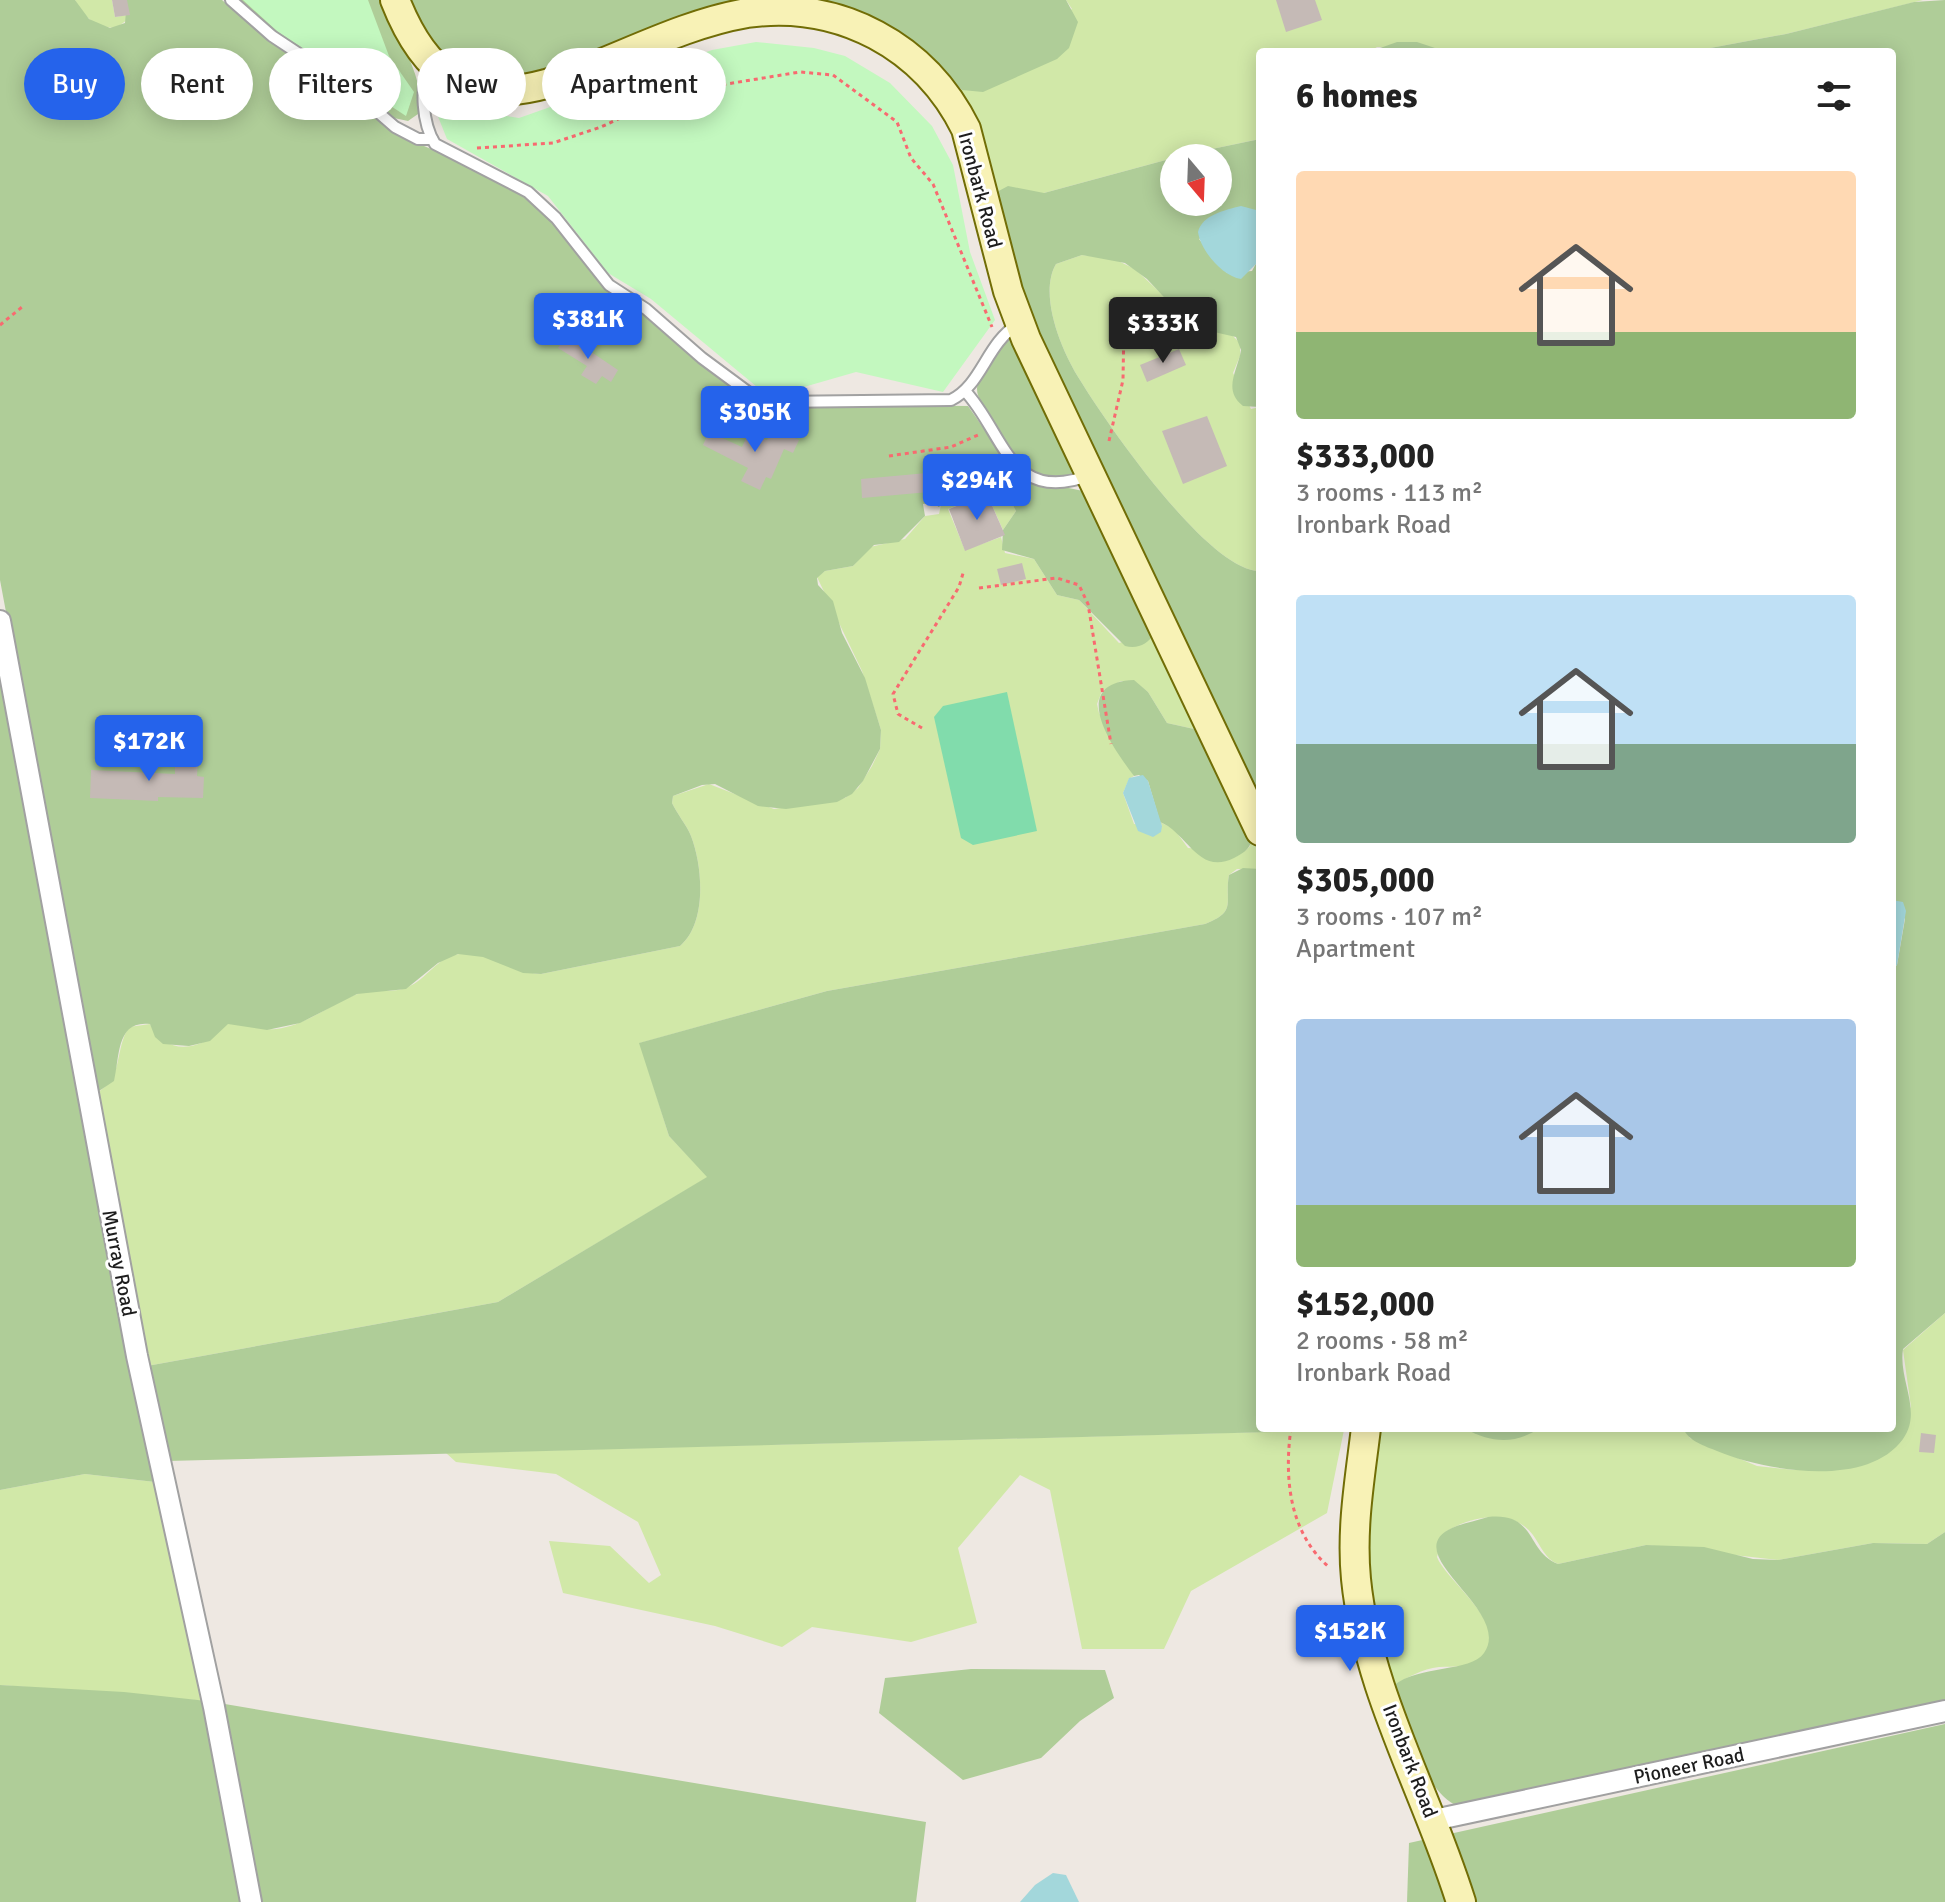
<!DOCTYPE html>
<html lang="en">
<head>
<meta charset="utf-8">
<style>
  body { margin:0; font-family:Signika,sans-serif; background:#f2f2f2; color:#222; height:100vh; display:flex; flex-direction:column; font-size:30px; white-space:nowrap }
  * { box-sizing:border-box; margin:0 }
  p { font-size:26px; color:#767676 }
  .icon { flex:none; width:44px; height:44px; fill:none; stroke:currentColor; stroke-width:2; stroke-linecap:round; stroke-linejoin:round }
  .map { position:relative; flex:1; overflow:hidden }
  .side { position:absolute; left:1256px; top:48px; width:640px; height:1384px; display:flex; flex-direction:column; background:#fff; border-radius:8px; box-shadow:0 4px 20px #0003 }
  .side>* { flex:none }
  .hud { position:absolute; left:24px; top:48px; width:760px; height:72px; display:flex; gap:16px }
  .needle { width:52px; rotate:161deg }
  .controls { position:absolute; left:1160px; top:144px; display:grid; gap:16px }
  .controls a { display:grid; place-items:center; width:72px; height:72px; border-radius:50%; background:#fff; box-shadow:0 4px 20px #0003; font-size:40px }
  .price { position:absolute; translate:-50% -68px; padding:0 18px; border-radius:8px; background:#2563eb; color:#fff; font-size:26px; line-height:52px; filter:drop-shadow(0 2px 4px #0008) }
  .price::after { content:''; position:absolute; left:50%; top:48px; width:24px; height:18px; margin-left:-12px; background:inherit; clip-path:polygon(0 0,100% 0,50% 100%) }
  .price.selected { background:#222; color:#fff }
  ul { padding:0; list-style:none }
  li { display:grid; align-content:center; gap:16px; height:424px; padding:0 40px }
  li span { display:grid; place-items:center; height:248px; border-radius:8px; color:#555 }
  li>.icon { margin-inline-start:auto }
  span .icon { width:144px; height:144px; fill:#fffc; stroke-width:1 }
  li b { font-size:34px }
  h2 { display:flex; justify-content:space-between; align-items:center; height:96px; padding:0 40px; font-size:34px }
  .chip { padding:0 28px; border-radius:36px; background:#fff; box-shadow:0 4px 20px #0003; font-size:28px; line-height:72px }
  .chip.selected { background:#2563eb; color:#fff }
  .map>svg:first-child { display:block }
  .grass { fill:#d1e8a8 }
  .forest { fill:#afcd98; fill-rule:evenodd }
  .park { fill:#c3f8bf }
  .pitch { fill:#81dcac }
  .water { fill:#a3d7db }
  .building { fill:#c5bab6 }
  .lines { fill:none; stroke-linecap:round; stroke-linejoin:round }
  .lane-casing { stroke:#a1a1a1; stroke-width:14 }
  .street-casing { stroke:#a1a1a1; stroke-width:24 }
  .secondary-casing { stroke:#716d06; stroke-width:32 }
  .path { stroke:#f86a70; stroke-width:3; stroke-dasharray:4 4; stroke-linecap:butt }
  .lane { stroke:#fff; stroke-width:10 }
  .street { stroke:#fff; stroke-width:20 }
  .secondary { stroke:#f8f2b6; stroke-width:28 }
  .labels { text-anchor:middle; dominant-baseline:central; stroke-width:6; stroke-linejoin:round; paint-order:stroke }
  .street-label { font-size:20px; fill:#1d1d1d; stroke:#fff }
</style>
</head>
<body>
<div class="map">
<svg width="1945" height="1902" viewBox="0 0 1945 1902">
  <rect width="100%" height="100%" fill="#eee8e2"/>
  <!-- grass -->
  <g class="grass">
    <path d="M75,0H112L115,17L127,15V20L116,28C97,28 83,17 75,0Z"/>
    <polygon points="1066,0 1923,0 1786,34 1689,52 1447,52 1438,48 1377,47 1369,52 1260,52 1260,139 1188,154 1044,193 995,193 964,101 955,84 962,90 1072,9"/>
    <path d="M1082,255L1114,259L1135,269L1200,330L1231,334L1240,343V356L1233,373L1251,409L1260,407V571C1209,572 1107,424 1080,380C1062,352 1038,295 1056,264Z"/>
    <path d="M988,492L1009,498L1016,511L1003,530L987,494L948,509L965,550L1001,537L1005,553L1034,559L1057,595L1079,600L1119,643L1154,633L1203,731L1167,723L1148,692L1134,681H1121L1102,691L1097,704L1099,713L1134,776L1129,779L1123,793L1134,824L1162,826L1160,822L1174,829L1188,848L1245,851L1250,846V834L1260,855V869H1237L1229,875C1224,903 1238,911 1205,924L827,991L640,1043L669,1136L708,1177L498,1302L147,1366L96,1093C124,1079 114,1050 129,1027L150,1024C162,1048 185,1053 209,1039C217,1035 219,1027 228,1023C245,1023 259,1031 276,1029C308,1025 331,1003 360,993C376,988 392,994 408,987C427,979 437,957 459,954C487,950 513,972 541,974L680,946C707,923 703,867 691,836C686,824 677,814 672,803L673,796L709,784L774,809L845,798L858,788L872,766L880,749L881,730L862,671L817,577L825,571L853,566L870,547L905,539L925,516L939,514L941,505L963,496Z"/>
    <path d="M1945,1313V1532L1927,1544L1873,1543L1778,1560L1646,1545L1558,1564C1545,1559 1541,1546 1533,1535C1512,1507 1470,1516 1444,1533L1437,1557C1446,1582 1528,1639 1471,1664C1461,1668 1450,1666 1439,1667C1422,1669 1408,1677 1393,1686C1362,1593 1364,1523 1377,1428H1464C1486,1440 1520,1441 1540,1428H1683L1690,1438L1757,1466L1794,1470L1855,1467L1871,1462L1911,1407L1903,1350Z"/>
    <polygon points="1344,1430 1327,1513 1191,1591 1164,1649 1082,1649 1050,1490 1020,1475 958,1548 977,1623 911,1642 812,1627 782,1647 715,1626 563,1593 549,1541 610,1546 649,1583 661,1575 638,1522 556,1474 456,1462 446,1453"/>
    <polygon points="85,1474 155,1482 207,1701 0,1685 0,1490"/>
  </g>
  <!-- forest -->
  <g class="forest">
    <path d="M0,0H75L89,19L110,28L125,23L127,0H222L270,41L340,86L403,137L466,164L525,195L546,213L599,282L638,307L751,399L763,404L968,406L1013,470L1045,483L1083,491L1154,633C1148,645 1137,649 1125,646L1079,600L1057,595L1034,559L1002,550L1003,530L1016,511L1009,498L976,493L938,507L937,502L923,504L925,516L899,542L874,545L853,566L825,571L817,578L818,585L833,601L842,633L865,678L881,730L880,749L863,781L852,794L837,802L786,809L758,806L715,784L702,785L673,796L672,803C677,814 686,824 691,836C703,867 707,923 680,946L541,974L523,973L483,957L458,954L438,963L406,989L357,994L300,1023L267,1030L228,1024L210,1041L189,1046L163,1044L155,1037L150,1024C116,1020 120,1056 114,1081L96,1093L0,580Z"/>
    <path d="M238,0H381C394,35 428,77 418,114L408,121L394,118L276,33Z"/>
    <path d="M407,0H1066L1078,22L1069,48L1057,59L983,92L962,90L919,47L884,25L822,3L506,79C447,70 434,50 407,0Z"/>
    <path d="M1945,0V1313L1903,1349C1898,1380 1923,1411 1903,1439C1867,1489 1765,1471 1717,1451C1705,1446 1688,1441 1683,1428H1892V969L1897,965L1905,919L1892,900V52H1689L1786,34L1914,2Z"/>
    <polygon points="1397,42 1417,42 1447,52 1369,52"/>
    <path d="M1260,139V219L1255,210L1199,239L1227,273L1252,271L1260,256V407L1243,406C1222,390 1238,370 1241,350L1236,337L1192,327L1147,279L1125,263L1082,255L1056,264C1038,295 1062,352 1080,380C1107,424 1209,572 1260,571V808L1026,312L995,193L1008,186L1044,193L1188,154ZM1174,158H1218V202H1174Z"/>
    <path d="M1009,337H1013L1075,472L1073,476C1028,486 1004,446 987,411C983,404 977,398 977,389C978,368 996,351 1009,337Z"/>
    <polygon points="0,663 155,1482 85,1474 0,1490"/>
    <path d="M1134,680L1148,692L1167,723L1203,731L1252,840C1249,850 1243,853 1234,858C1198,876 1188,833 1160,822L1148,781L1139,775L1134,776C1112,747 1067,683 1134,680Z"/>
    <path d="M1243,868L1260,869V1428L1344,1430L167,1461L147,1366L498,1302L707,1177L669,1136L639,1043L827,991L1205,924C1238,911 1224,903 1229,875Z"/>
    <path d="M1464,1428H1540C1514,1445 1491,1443 1464,1428Z"/>
    <path d="M1488,1517C1537,1512 1526,1552 1558,1564L1646,1545L1704,1547L1753,1559L1778,1560L1873,1543L1927,1544L1945,1532V1704L1460,1807C1422,1793 1407,1722 1393,1686C1420,1664 1470,1673 1484,1653C1514,1610 1395,1554 1452,1528C1463,1523 1476,1521 1488,1517Z"/>
    <polygon points="971,1669 1105,1670 1114,1698 1080,1721 1041,1758 963,1780 879,1713 885,1678"/>
    <polygon points="0,1685 124,1692 207,1701 926,1822 916,1902 0,1902"/>
    <polygon points="1945,1724 1945,1902 1407,1902 1409,1843"/>
  </g>
  <!-- park -->
  <g class="park">
    <polygon points="243,0 368,0 389,56 414,92 406,116 278,32"/>
    <polygon points="756,42 814,48 845,56 890,83 932,126 953,165 970,252 995,320 943,392 856,372 769,397 651,299 608,273 548,196 447,139 433,104 519,118 712,50"/>
  </g>
  <!-- pitch -->
  <polygon class="pitch" points="1007,692 1037,831 973,845 961,838 934,717 943,706"/>
  <!-- water -->
  <g class="water">
    <path d="M1241,206L1256,210L1260,219L1258,262L1241,279C1222,276 1201,251 1198,232C1202,215 1225,210 1241,206Z"/>
    <polygon points="1143,775 1148,781 1162,826 1161,832 1153,837 1138,831 1123,793 1129,778"/>
    <polygon points="1892,900 1903,902 1906,911 1897,965 1892,969"/>
    <polygon points="1053,1873 1066,1875 1079,1902 1020,1902 1035,1885"/>
  </g>
  <!-- building -->
  <g class="building">
    <polygon points="112,0 127,0 130,15 115,17"/>
    <polygon points="1276,0 1315,0 1322,20 1286,32"/>
    <polygon points="566,335 618,370 611,382 602,376 596,384 581,375 587,366 558,348"/>
    <polygon points="1179,349 1186,365 1147,382 1140,365"/>
    <polygon points="1207,416 1227,466 1183,484 1162,431"/>
    <polygon points="773,427 799,440 793,453 784,449 771,479 766,477 760,490 741,481 748,468 703,445 709,432 742,447 749,432 767,440"/>
    <polygon points="927,473 929,492 862,498 861,479"/>
    <polygon points="987,494 1005,535 965,551 949,509"/>
    <polygon points="1022,563 1026,579 1001,585 997,569"/>
    <polygon points="175,756 198,757 197,776 204,777 203,798 158,797 158,801 90,798 91,770 175,774"/>
    <polygon points="1921,1433 1936,1435 1934,1453 1919,1452"/>
  </g>
  <g class="lines">
    <!-- lane casing -->
    <g class="lane-casing">
      <g id="lane">
        <polyline points="231,0 272,36 349,87 395,127 418,139 432,139"/>
        <path d="M429,65C420,87 422,123 435,144L528,192L556,218L609,285L646,309L702,358L752,395L774,402L951,400C982,385 986,344 1018,324"/>
        <path d="M965,391C1004,432 1009,506 1090,475"/>
      </g>
    </g>
    <!-- street casing -->
    <g class="street-casing">
      <g id="street">
        <polyline points="0,621 137,1356 214,1707 251,1902"/>
        <polyline points="1434,1820 1945,1711"/>
      </g>
    </g>
    <!-- secondary casing -->
    <g class="secondary-casing">
      <g id="secondary">
        <path d="M395,0C424,74 465,106 546,84C613,63 677,25 747,13C840,0 925,46 966,129L1008,291L1026,339L1260,831"/>
        <path d="M1366,1428C1360,1478 1351,1528 1356,1579C1367,1691 1428,1795 1461,1902"/>
      </g>
    </g>
    <!-- path -->
    <g class="path">
      <polyline points="477,148 553,143 601,127 668,96 702,88 800,72 833,75 897,122 911,158 933,184 992,327"/>
      <polyline points="0,325 22,307"/>
      <polyline points="1109,441 1123,380 1124,323"/>
      <polyline points="889,456 951,447 978,435"/>
      <polyline points="979,588 1057,578 1079,585 1088,604 1111,744"/>
      <polyline points="922,728 898,714 893,694 959,587 964,570"/>
      <path d="M1291,1428C1284,1478 1289,1533 1330,1568"/>
    </g>
    <!-- lane -->
    <use href="#lane" class="lane"/>
    <!-- street -->
    <use href="#street" class="street"/>
    <!-- secondary -->
    <use href="#secondary" class="secondary"/>
  </g>
  <g class="labels">
    <!-- street labels -->
    <g class="street-label">
      <text transform="translate(980 190) rotate(75)">Ironbark Road</text>
      <text transform="translate(119 1263) rotate(79)">Murray Road</text>
      <text transform="translate(1410 1761) rotate(69)">Ironbark Road</text>
      <text transform="translate(1689 1766) rotate(-12)">Pioneer Road</text>
    </g>
  </g>
</svg>
<div class="controls">
<a><svg class="needle" viewBox="-14 -14 28 28"><path d="M0-13l5 13h-10z" fill="#e53935"/><path d="M0 13l5-13h-10z" fill="#767676"/></svg></a>
</div>
<b class="price" style="left:588px;top:361px">$381K</b>
<b class="price selected" style="left:1163px;top:365px">$333K</b>
<b class="price" style="left:755px;top:454px">$305K</b>
<b class="price" style="left:977px;top:522px">$294K</b>
<b class="price" style="left:149px;top:783px">$172K</b>
<b class="price" style="left:1350px;top:1673px">$152K</b>
<div class="hud">
<a class="chip selected">Buy</a>
<a class="chip">Rent</a>
<a class="chip">Filters</a>
<a class="chip">New</a>
<a class="chip">Apartment</a>
</div>
<section class="side">
<h2>6 homes<svg class="icon" aria-label="filters" viewBox="0 0 24 24"><path d="M4 7h16M4 17h16"/><circle cx="9" cy="7" r="2"/><circle cx="15" cy="17" r="2"/></svg></h2>
<ul>
<li><span style="background:linear-gradient(#ffd9b3 65%,#8fb573 0)"><svg class="icon" aria-label="home" viewBox="0 0 24 24"><path d="M3 11l9-7 9 7M6 9v11h12V9"/></svg></span><div><b>$333,000</b><p>3 rooms · 113 m²</p><p>Ironbark Road</p></div></li>
<li><span style="background:linear-gradient(#bfe0f5 60%,#7fa58c 0)"><svg class="icon" aria-label="home" viewBox="0 0 24 24"><path d="M3 11l9-7 9 7M6 9v11h12V9"/></svg></span><div><b>$305,000</b><p>3 rooms · 107 m²</p><p>Apartment</p></div></li>
<li><span style="background:linear-gradient(#a9c7e8 75%,#8fb573 0)"><svg class="icon" aria-label="home" viewBox="0 0 24 24"><path d="M3 11l9-7 9 7M6 9v11h12V9"/></svg></span><div><b>$152,000</b><p>2 rooms · 58 m²</p><p>Ironbark Road</p></div></li>
</ul>
</section>
</div>
</body>
</html>
